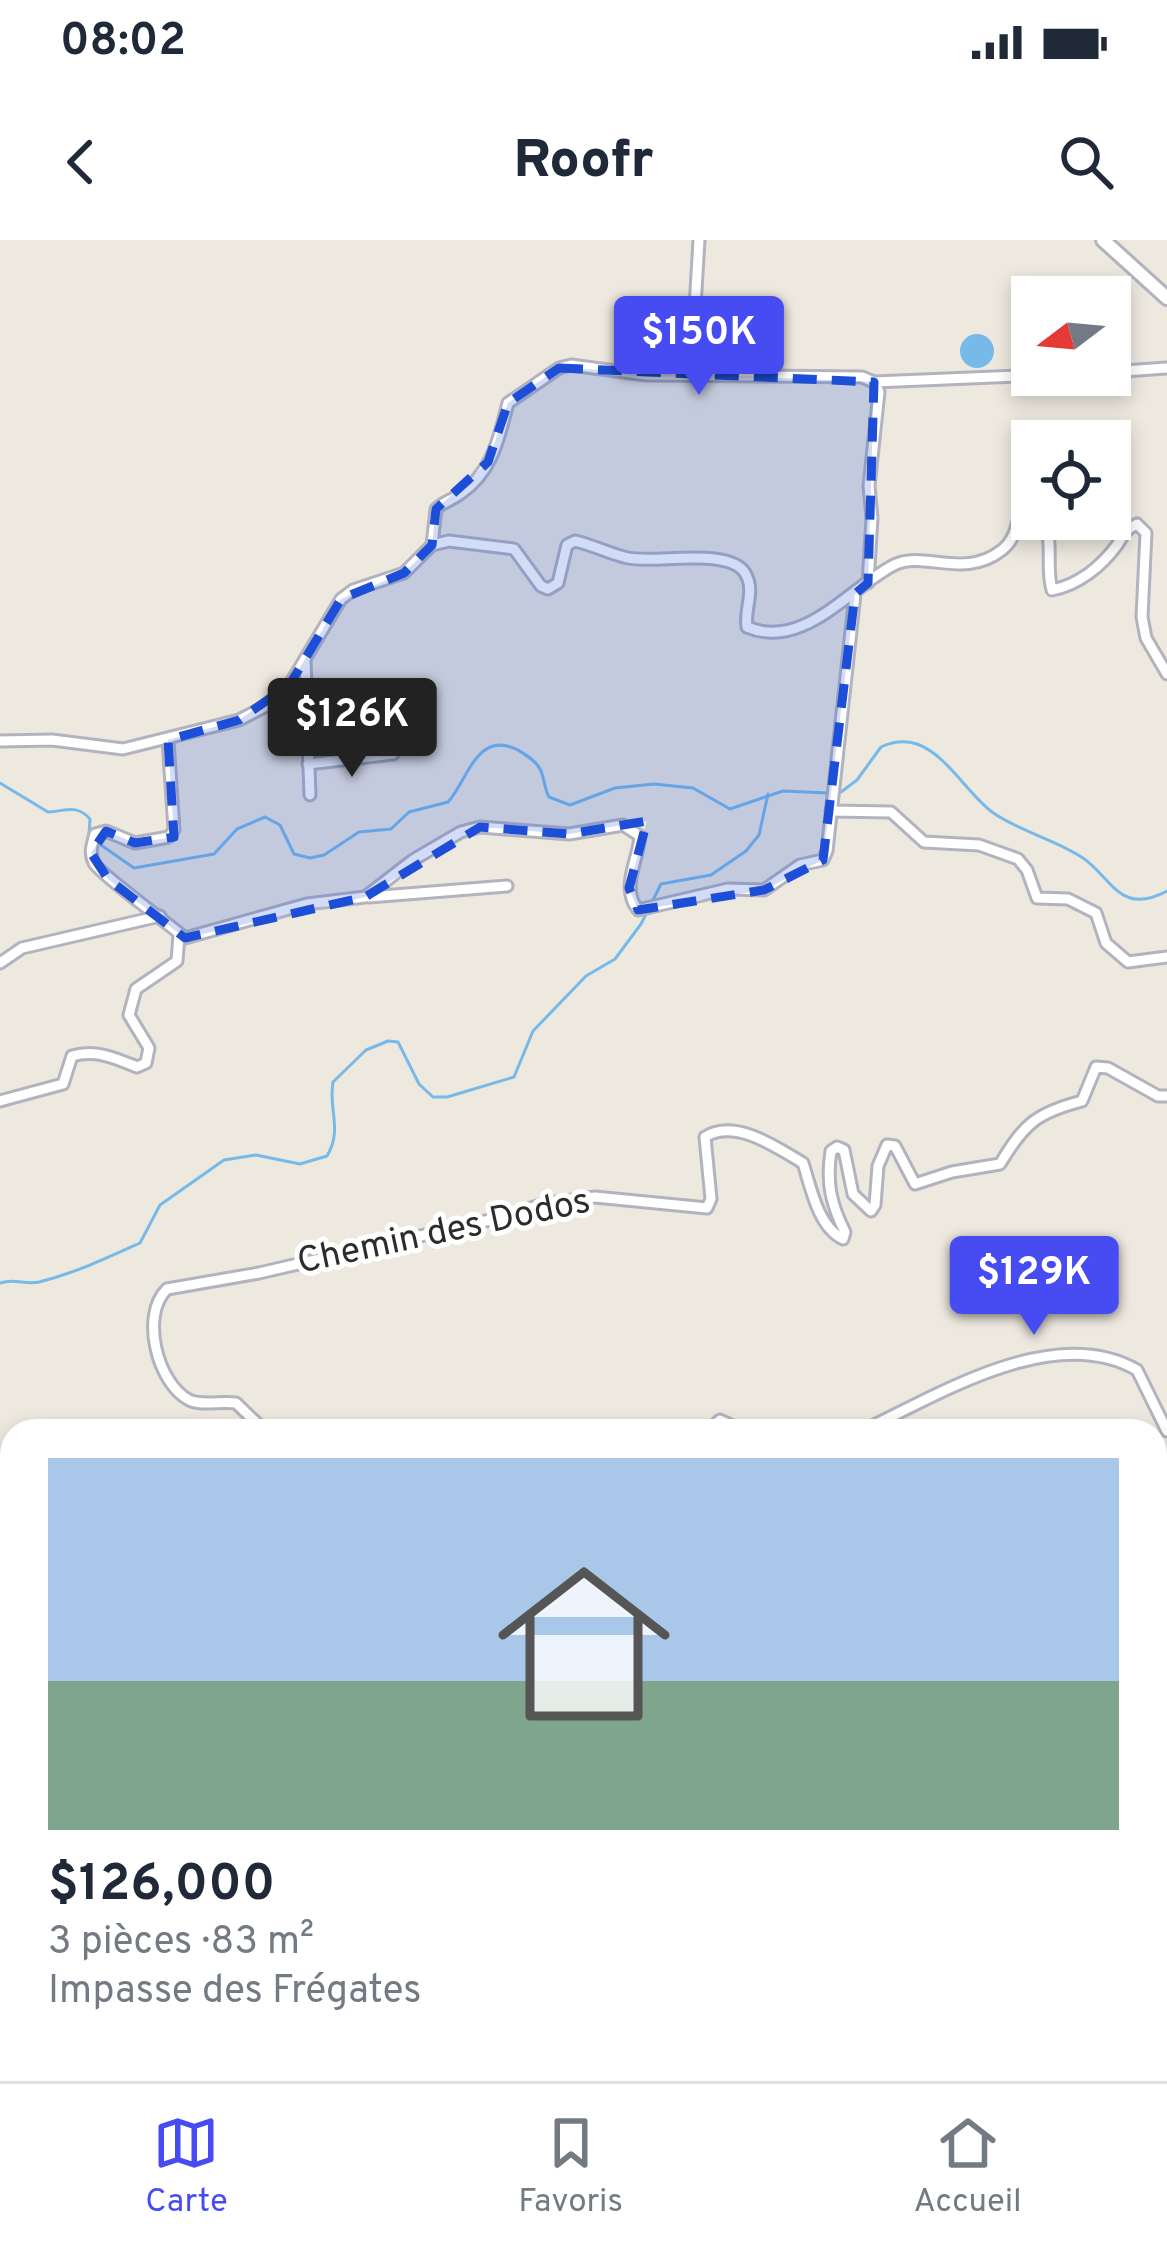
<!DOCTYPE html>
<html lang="fr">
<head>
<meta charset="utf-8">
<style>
  body { margin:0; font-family:Overpass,sans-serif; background:#f6f6f7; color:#1f2937; height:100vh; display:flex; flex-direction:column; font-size:45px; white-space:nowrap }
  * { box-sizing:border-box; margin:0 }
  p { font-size:39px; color:#747a83 }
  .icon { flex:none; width:66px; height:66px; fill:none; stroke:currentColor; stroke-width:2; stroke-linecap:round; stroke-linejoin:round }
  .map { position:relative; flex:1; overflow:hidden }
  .sheet { position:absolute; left:0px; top:1179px; width:1167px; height:663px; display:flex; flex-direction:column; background:#fff; border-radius:36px 36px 0 0; box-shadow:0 6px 18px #0003 }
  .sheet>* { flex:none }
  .needle { width:78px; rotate:254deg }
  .fabs { position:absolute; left:1011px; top:36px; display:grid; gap:24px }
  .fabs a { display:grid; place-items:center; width:120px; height:120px; border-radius:0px; background:#fff; box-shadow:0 6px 18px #0003; font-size:60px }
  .price { position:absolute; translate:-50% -102px; padding:0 27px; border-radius:12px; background:#474cf2; color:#fff; font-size:39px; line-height:78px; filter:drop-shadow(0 3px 6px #0008) }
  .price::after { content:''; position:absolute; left:50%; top:72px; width:36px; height:27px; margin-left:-18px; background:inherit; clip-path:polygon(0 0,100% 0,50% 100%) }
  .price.on { background:#222; color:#fff }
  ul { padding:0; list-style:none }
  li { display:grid; align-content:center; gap:24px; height:636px; padding:0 48px }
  li span { display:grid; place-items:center; height:372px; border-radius:0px; color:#555 }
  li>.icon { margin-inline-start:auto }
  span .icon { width:216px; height:216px; fill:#fffc; stroke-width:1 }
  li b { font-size:51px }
  .status { display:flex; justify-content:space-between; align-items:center; height:84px; padding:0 60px; background:#fff; direction:ltr }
  .status svg { height:33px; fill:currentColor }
  header { display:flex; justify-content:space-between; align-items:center; height:156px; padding:0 48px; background:#fff; font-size:54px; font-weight:800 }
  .tabs { display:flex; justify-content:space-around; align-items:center; height:168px; border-top:3px solid #e0e1e3; background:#fff; font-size:33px; color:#747a83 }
  .tabs a { display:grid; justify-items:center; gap:6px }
  .tabs .on { color:#474cf2 }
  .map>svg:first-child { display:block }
  .green { fill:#abe19e }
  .water { fill:#77baea }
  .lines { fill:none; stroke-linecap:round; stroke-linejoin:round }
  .stream { stroke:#77baea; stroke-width:3 }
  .street-casing { stroke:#b2b3bf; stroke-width:15 }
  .secondary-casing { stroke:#b2b3bf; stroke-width:18 }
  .street { stroke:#fff; stroke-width:9 }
  .secondary { stroke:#fff; stroke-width:12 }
  .marked { fill:#1d4ed8; fill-opacity:0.2; stroke:#1d4ed8; stroke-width:9; stroke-dasharray:24 15; stroke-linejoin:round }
  .labels { text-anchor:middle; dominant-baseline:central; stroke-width:10; stroke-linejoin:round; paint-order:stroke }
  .street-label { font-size:36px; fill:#2c2c2c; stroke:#fff }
</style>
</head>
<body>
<div class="status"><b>08:02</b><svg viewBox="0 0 49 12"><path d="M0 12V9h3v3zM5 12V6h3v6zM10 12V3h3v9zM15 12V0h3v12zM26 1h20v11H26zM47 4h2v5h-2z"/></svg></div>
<header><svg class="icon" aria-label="back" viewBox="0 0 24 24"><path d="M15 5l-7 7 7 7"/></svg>Roofr<svg class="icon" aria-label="search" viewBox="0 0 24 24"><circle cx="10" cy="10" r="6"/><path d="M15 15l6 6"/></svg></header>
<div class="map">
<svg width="1167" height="1841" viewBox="0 0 1167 1841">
  <rect width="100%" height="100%" fill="#ede9df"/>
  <!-- green -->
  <g class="green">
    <polygon points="1167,1473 1167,1689 1155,1694 1155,1479"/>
    <polygon points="3,1676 12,1679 12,1830 477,1830 453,1841 0,1841 0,1677"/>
  </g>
  <!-- water -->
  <circle class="water" cx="977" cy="111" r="17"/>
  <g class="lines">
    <!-- stream -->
    <g class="stream">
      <path d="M0,543L48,572C66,571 77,564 90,579L89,594"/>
      <path d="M841,552L857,540L881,507C892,502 905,500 917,504C947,515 967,553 992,572C1020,592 1055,599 1083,618C1113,639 1120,676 1167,651"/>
      <path d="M98,603L134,628L214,614L237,589L265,577L280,585L294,614L310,618L324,615L359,592L391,589L409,572L448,562C468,540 477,489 518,510C526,515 536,521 540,529C545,539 544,548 549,557L570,565L615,548L654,544L693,548L730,569L783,551L828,553"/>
      <path d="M0,1043C15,1038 24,1045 39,1042C75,1033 107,1018 140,1003L160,965L224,920L256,915L300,924L327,916C343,889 328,870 333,842L366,810L388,801L398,802L419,844L433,857H447L514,837L533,791L586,736L615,719L641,684L661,644L711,635L746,611L759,595L768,554"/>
      <polyline points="1155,1585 1167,1580"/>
      <polyline points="0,1816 12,1819"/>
      <polyline points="42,1830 67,1841"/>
      <polyline points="133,1841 166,1830"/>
    </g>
    <!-- street casing -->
    <g class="street-casing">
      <g id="street">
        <polyline points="1110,132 1167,128"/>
        <polyline points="691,135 699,0"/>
        <polyline points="874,142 1039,135"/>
        <path d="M1042,279C1055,302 1045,325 1052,350C1078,345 1101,327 1117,305C1124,295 1124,290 1137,284L1146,293L1142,377L1146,398L1167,434"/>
        <path d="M432,305L436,269C443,262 452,260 460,254C493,232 499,197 508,163L559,128L571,125L646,135L862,137L874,142L879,152L869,246L872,278L868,343"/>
        <polyline points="305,420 310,555"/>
        <path d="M168,500L174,590L169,597L135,603L106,591L95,594C92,605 89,613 94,623C99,633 170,685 185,698L307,664L365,657L413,620L461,592L480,587L569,594L623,585L640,596C638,622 620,647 638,670L728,649L764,650L800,625L823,620L827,611L855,354"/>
        <path d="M0,501L52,500L123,509L239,480L268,465L290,444L341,359L353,350L404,333L432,305L449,301L514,309L541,346L548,349L558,343L567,305L575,301C593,305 610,314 628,318C656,324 729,307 745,333C756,351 744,368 747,387C803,411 849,348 894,325C924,310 964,340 1002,310C1015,300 1017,284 1021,269L1032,266"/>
        <polyline points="308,524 393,514"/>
        <polyline points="831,571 891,572 924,602 979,605 1018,619 1027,630 1037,658 1068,659 1096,673 1106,703 1128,722 1167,717"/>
        <polyline points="369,657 507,646"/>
        <polyline points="0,723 22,708 160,676"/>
        <path d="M0,861L63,844L72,816C96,809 115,818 137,827L146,823L149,808L129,775L136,749L177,721L179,695"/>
        <path d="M265,1191L236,1163C221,1161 201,1166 189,1160C157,1143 140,1075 167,1049L259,1033L507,976L543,964L595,957L707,968L711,959L705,897C735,878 776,907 803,923C811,948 818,987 843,999L845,992C831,964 826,943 831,911L837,907L844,910L853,954L871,971L875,965L878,926L887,905L895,906L915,944L952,932L1000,924C1024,884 1036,873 1082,861L1096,827L1108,828L1158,856H1167"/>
        <polyline points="708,1191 720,1180 744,1191"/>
        <path d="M862,1191C938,1155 1054,1082 1137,1130L1167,1191"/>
        <polyline points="0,1309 12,1308"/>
        <polyline points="0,1578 12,1585"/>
      </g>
    </g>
    <!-- secondary casing -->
    <g class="secondary-casing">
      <polyline id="secondary" points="1103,0 1167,58"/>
    </g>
    <!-- street -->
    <use href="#street" class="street"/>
    <!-- secondary -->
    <use href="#secondary" class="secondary"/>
  </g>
  <!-- marked area -->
  <path class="marked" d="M559,128L874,142L868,343L855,354L823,620L764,650L638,670L629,648L647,581L569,594L480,587L365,657L185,698L108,639L91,613L106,591L135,603L174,597L168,500L239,480L290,444L341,359L404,333L432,305L436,269L488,222L508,163Z"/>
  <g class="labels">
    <!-- street labels -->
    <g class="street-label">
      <text transform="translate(444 993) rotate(-12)">Chemin des Dodos</text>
    </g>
  </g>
</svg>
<div class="fabs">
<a><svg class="needle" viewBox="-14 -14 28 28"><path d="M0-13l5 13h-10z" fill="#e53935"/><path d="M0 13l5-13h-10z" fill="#747a83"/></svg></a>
<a><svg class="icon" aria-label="locate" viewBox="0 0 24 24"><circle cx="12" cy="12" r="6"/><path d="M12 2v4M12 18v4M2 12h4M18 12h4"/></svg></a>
</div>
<b class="price" style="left:699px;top:158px">$150K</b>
<b class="price on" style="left:352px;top:540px">$126K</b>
<b class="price" style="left:1034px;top:1098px">$129K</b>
<section class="sheet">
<ul>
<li><span style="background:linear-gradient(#a9c7e8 60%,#7fa58c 0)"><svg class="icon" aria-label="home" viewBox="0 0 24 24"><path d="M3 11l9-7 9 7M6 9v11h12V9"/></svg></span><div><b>$126,000</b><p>3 pièces · 83 m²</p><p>Impasse des Frégates</p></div></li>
</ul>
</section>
</div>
<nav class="tabs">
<a class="on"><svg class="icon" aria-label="map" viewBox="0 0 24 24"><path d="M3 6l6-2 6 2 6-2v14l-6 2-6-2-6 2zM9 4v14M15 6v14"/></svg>Carte</a>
<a><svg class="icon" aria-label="saved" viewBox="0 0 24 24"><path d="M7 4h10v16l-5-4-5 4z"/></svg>Favoris</a>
<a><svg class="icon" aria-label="home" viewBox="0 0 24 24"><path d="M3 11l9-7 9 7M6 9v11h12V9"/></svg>Accueil</a>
</nav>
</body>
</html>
